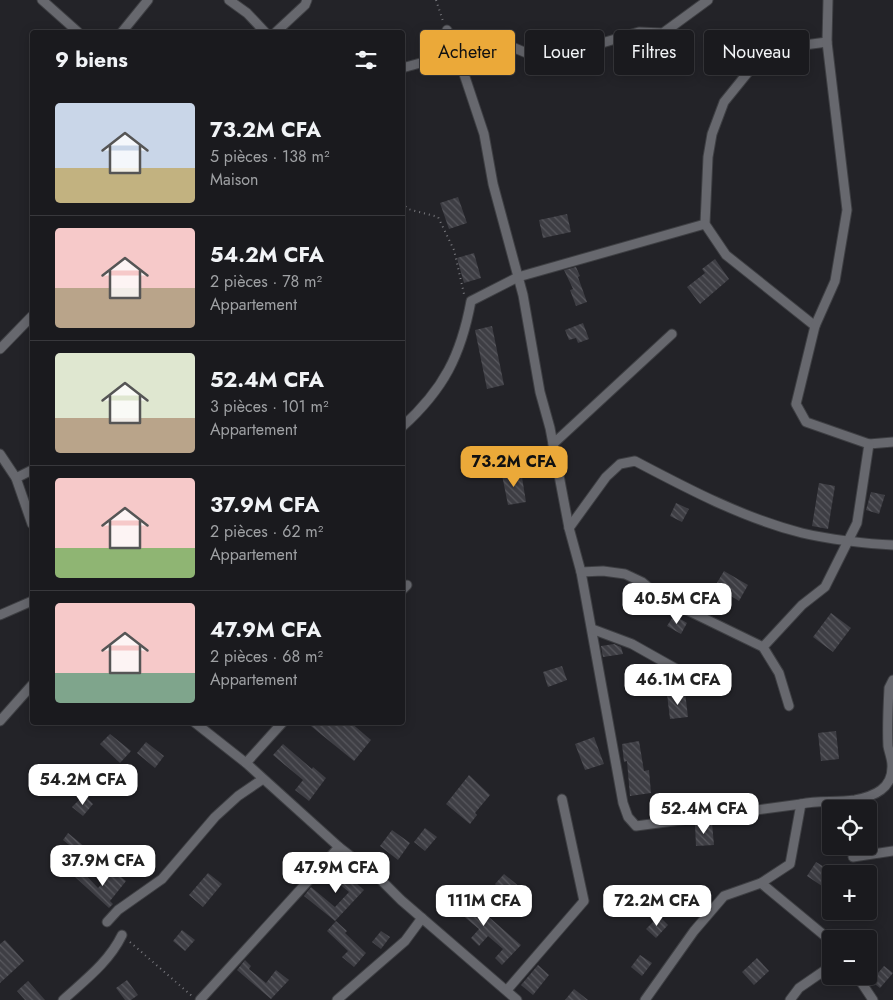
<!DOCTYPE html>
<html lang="fr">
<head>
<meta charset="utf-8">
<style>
  body { margin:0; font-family:Jost,sans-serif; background:#27272b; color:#f1f3f6; height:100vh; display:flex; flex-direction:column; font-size:19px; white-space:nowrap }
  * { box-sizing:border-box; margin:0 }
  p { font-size:16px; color:#9fa1a4 }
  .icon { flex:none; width:28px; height:28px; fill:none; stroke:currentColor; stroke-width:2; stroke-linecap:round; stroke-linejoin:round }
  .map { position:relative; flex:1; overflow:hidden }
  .details { position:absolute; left:30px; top:30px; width:375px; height:695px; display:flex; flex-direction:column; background:#1a1a1e; border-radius:5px; box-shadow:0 2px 12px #0003,0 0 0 1px #38383c }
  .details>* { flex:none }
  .banner { position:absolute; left:420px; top:30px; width:398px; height:45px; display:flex; gap:10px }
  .tools { position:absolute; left:822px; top:800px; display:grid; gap:10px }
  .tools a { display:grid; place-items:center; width:55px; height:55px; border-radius:5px; background:#1a1a1e; box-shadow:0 2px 12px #0003,0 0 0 1px #38383c; font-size:25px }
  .price { position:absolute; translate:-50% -42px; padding:0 11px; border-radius:10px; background:#fff; color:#222; font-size:16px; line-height:32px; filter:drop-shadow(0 1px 2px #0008) }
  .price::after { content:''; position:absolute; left:50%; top:30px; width:15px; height:11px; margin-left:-8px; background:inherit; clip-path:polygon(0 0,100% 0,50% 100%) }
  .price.on { background:#eba939; color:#111 }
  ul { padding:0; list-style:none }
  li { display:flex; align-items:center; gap:15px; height:125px; padding:0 25px }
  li+li { border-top:1px solid #38383c }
  li span { display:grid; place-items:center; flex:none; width:140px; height:100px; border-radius:5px; color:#555 }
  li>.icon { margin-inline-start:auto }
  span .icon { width:60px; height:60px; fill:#fffc; stroke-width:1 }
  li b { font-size:21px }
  h2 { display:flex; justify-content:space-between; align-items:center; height:60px; padding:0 25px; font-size:21px }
  .pill { padding:0 18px; border-radius:5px; background:#1a1a1e; box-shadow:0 2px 12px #0003,0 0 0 1px #38383c; font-size:18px; line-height:45px }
  .pill.on { background:#eba939; color:#111 }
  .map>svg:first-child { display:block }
  .building { fill:url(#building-back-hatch) }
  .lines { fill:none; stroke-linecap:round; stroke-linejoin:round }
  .minor-casing { stroke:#3e3f43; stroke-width:11 }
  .path { stroke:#77777c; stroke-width:2; stroke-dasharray:1 4; stroke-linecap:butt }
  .minor { stroke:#67686e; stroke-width:9 }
</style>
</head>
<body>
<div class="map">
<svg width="893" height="1000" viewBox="0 0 893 1000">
  <defs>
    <pattern id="building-back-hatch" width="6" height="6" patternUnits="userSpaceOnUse" patternTransform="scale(1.25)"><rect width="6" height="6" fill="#3e3e44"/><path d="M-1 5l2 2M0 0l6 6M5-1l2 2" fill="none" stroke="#59595f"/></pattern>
  </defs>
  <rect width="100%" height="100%" fill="#232328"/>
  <!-- building -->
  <g class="building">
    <polygon points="458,197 467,223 449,229 440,203"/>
    <polygon points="567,214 571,232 543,238 539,220"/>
    <polygon points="474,253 481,278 464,283 457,258"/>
    <polygon points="715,259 729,279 700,304 687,287 705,273 702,269"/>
    <polygon points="576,267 580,276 578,277 587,302 576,306 570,290 573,289 564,270"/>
    <polygon points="583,323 589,339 578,343 576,338 569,340 565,330"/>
    <polygon points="492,326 504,385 487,389 475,330"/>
    <polygon points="521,471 526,502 508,505 502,475"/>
    <polygon points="819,483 835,486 828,529 812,526"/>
    <polygon points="871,492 885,495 879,514 866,510"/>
    <polygon points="676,503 689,509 682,522 670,516"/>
    <polygon points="724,571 748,585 739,601 715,586"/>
    <polygon points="831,613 851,628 833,652 813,637"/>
    <polygon points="674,615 687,623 681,634 667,626"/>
    <polygon points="614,644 621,647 623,654 603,657 601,646"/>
    <polygon points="562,666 567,680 548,687 543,672"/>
    <polygon points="719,666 732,673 721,691 703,681 709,671 714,674"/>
    <polygon points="685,692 688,717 670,719 667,694"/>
    <polygon points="306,722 350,722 371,740 354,761"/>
    <polygon points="836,731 839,759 821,761 818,733"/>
    <polygon points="110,734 131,751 120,763 100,744"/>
    <polygon points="594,737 604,764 585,770 575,744"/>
    <polygon points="639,741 644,771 649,770 651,793 630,796 627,761 624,762 622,744"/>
    <polygon points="146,742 164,756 155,768 137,753"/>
    <polygon points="283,744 312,769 313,767 326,778 309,801 295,790 303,780 273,755"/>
    <polygon points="469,775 490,795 475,813 477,815 470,824 446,804"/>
    <polygon points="84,795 93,804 83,816 72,807"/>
    <polygon points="712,823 714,845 696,846 695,825"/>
    <polygon points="425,828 437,837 425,851 414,842"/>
    <polygon points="392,830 410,843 398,860 380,846"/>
    <polygon points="68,833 91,852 85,858 63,840"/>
    <polygon points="816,862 831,871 831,892 807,876"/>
    <polygon points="333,863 364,890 335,921 304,896 311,887 335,907 349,892 325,872"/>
    <polygon points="81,870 98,888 114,871 126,881 110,901 113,904 109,908 74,876"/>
    <polygon points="208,873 222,884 203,907 189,895"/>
    <polygon points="504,874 526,892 517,902 495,884"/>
    <polygon points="453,889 488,918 489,917 521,945 502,965 495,958 503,949 488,936 479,946 471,938 479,929 444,900"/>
    <polygon points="659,916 668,925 656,938 646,929"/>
    <polygon points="336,921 347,931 345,933 366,953 354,967 342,957 348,951 327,931"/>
    <polygon points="182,930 195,940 185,951 173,941"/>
    <polygon points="381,931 390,937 381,949 372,942"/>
    <polygon points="5,940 24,961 0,983 0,944"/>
    <polygon points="640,955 652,963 642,976 631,967"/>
    <polygon points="757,958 769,971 754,985 742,972"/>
    <polygon points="245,960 251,966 249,969 266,983 276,970 289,980 271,999 237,970"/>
    <polygon points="538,965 549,975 533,995 521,985"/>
    <polygon points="884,966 893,973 880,988 871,981"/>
    <polygon points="127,980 138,995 131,1000 125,1000 116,988"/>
    <polygon points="28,981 45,1000 25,1000 17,991"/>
    <polygon points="574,989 588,1000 565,1000"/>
  </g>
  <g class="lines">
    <!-- minor casing -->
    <g class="minor-casing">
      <g id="minor">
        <polyline points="42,0 78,32"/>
        <polyline points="229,0 247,13 265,32"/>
        <polyline points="447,30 457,53 484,134 493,184 523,295 540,392 550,428 569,528 581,572 623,803 628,817 636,826 801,804"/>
        <polyline points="122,32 148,0"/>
        <polyline points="276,32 305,5 307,0"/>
        <polyline points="402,68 457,53 505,44 529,54 573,44 602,43 639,32 663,33 708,0"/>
        <polyline points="815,326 726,255 705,224 708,157 712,134 724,102 766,50 827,42"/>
        <polyline points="0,349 32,316"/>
        <path d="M402,427C444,389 461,355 471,301L518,277L705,224"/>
        <polyline points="553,444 672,334"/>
        <polyline points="869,444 893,442"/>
        <polyline points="0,454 16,478 32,524"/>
        <polyline points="16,478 32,470"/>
        <path d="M569,528L606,477L620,464L635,461C688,489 743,518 802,533C827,539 867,544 893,545"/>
        <polyline points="581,572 603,571 625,574 642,582 660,597 763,647"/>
        <polyline points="402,590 407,585"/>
        <polyline points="0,615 32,601"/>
        <polyline points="592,629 632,644 680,671"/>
        <polyline points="789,706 779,673 763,647 802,605 825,587 857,523 869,444 806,422 796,404 815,326 835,281 847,210 827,42 828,0"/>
        <polyline points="0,721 32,685"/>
        <polyline points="194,722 246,763 339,847 379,878 401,900 517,1000"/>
        <polyline points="246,763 283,722"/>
        <polyline points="853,857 893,851"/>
        <polyline points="761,883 831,941"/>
        <polyline points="107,922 118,910 162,879 215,817 238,796 263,779"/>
        <polyline points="857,976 873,1000"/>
        <polyline points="507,990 584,901 562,799"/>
        <path d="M63,1000C85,980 109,962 122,935"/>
        <polyline points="200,1000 339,847"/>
        <polyline points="337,1000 405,941 422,918"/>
        <path d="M645,1000L694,931L724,896L761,883L790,864L801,804C819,800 836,803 855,800C874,796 893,789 892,765C892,759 889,752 888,746C887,727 888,707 889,688L893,680"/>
        <polyline points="790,1000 799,988 831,966"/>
      </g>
    </g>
    <!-- path -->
    <g class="path">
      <polyline points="436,0 443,21"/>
      <polyline points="402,203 408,209 438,217 454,250 464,294"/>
      <polyline points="130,942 192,996"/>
    </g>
    <!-- minor -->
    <use href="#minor" class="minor"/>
  </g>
</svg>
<div class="tools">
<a><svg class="icon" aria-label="locate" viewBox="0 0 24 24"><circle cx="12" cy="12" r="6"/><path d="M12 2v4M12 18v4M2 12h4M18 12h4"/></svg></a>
<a>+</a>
<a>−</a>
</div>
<b class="price on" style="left:514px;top:488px">73.2M CFA</b>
<b class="price" style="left:677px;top:625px">40.5M CFA</b>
<b class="price" style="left:678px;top:706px">46.1M CFA</b>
<b class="price" style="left:83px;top:806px">54.2M CFA</b>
<b class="price" style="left:704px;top:835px">52.4M CFA</b>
<b class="price" style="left:103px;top:887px">37.9M CFA</b>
<b class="price" style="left:336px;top:894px">47.9M CFA</b>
<b class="price" style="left:484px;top:927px">111M CFA</b>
<b class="price" style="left:657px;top:927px">72.2M CFA</b>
<div class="banner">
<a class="pill on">Acheter</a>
<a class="pill">Louer</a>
<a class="pill">Filtres</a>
<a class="pill">Nouveau</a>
</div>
<section class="details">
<h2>9 biens<svg class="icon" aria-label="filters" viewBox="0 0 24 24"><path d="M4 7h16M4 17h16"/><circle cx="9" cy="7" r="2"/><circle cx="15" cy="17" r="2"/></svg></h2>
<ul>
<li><span style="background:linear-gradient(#c9d6e8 65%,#c2b280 0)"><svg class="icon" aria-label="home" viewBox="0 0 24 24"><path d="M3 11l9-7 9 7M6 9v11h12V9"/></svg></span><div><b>73.2M CFA</b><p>5 pièces · 138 m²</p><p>Maison</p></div></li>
<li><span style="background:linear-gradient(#f6c9c9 60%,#b9a48a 0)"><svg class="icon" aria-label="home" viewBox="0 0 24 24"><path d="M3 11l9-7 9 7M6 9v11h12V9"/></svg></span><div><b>54.2M CFA</b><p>2 pièces · 78 m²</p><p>Appartement</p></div></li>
<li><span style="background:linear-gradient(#dfe7d0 65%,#b9a48a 0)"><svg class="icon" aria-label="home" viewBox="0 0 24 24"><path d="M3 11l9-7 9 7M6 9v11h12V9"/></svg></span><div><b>52.4M CFA</b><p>3 pièces · 101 m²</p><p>Appartement</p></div></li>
<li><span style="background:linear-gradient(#f6c9c9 70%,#8fb573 0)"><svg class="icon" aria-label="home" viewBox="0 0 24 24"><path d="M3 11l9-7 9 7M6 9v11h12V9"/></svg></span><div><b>37.9M CFA</b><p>2 pièces · 62 m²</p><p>Appartement</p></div></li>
<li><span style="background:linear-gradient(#f6c9c9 70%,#7fa58c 0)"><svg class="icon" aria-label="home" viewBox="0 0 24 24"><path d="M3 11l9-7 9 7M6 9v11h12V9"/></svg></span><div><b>47.9M CFA</b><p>2 pièces · 68 m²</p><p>Appartement</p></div></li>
</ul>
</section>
</div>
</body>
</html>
